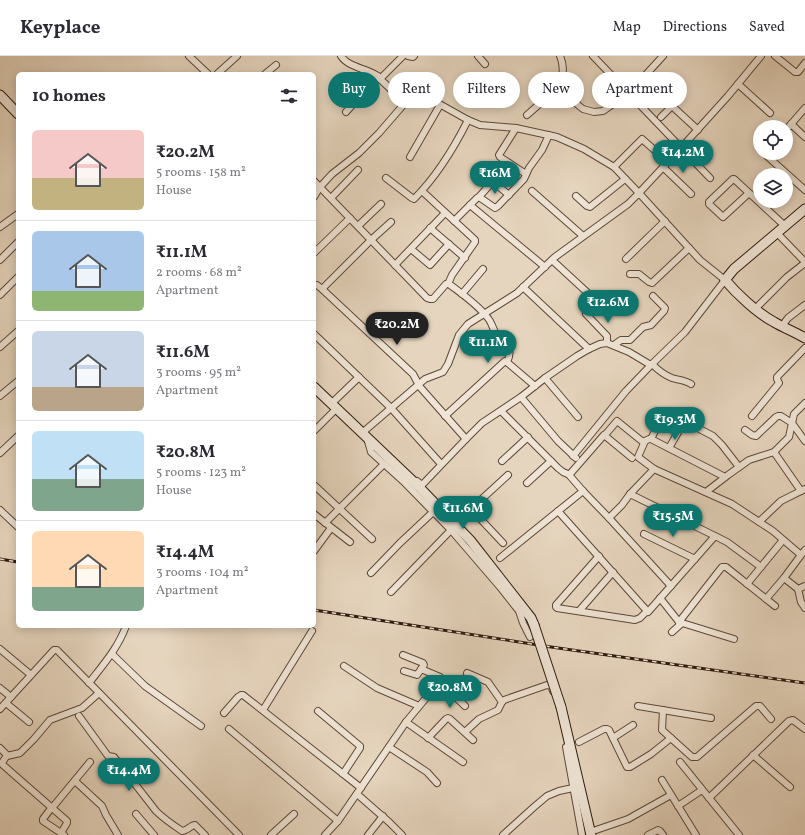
<!DOCTYPE html>
<html lang="en">
<head>
<meta charset="utf-8">
<style>
  body { margin:0; font-family:Vollkorn,serif; background:#f2f2f3; color:#2b2b33; height:100vh; display:flex; flex-direction:column; font-size:15px; white-space:nowrap }
  * { box-sizing:border-box; margin:0 }
  p { font-size:13px; color:#7c7c81 }
  .icon { flex:none; width:22px; height:22px; fill:none; stroke:currentColor; stroke-width:2; stroke-linecap:round; stroke-linejoin:round }
  .map { position:relative; flex:1; overflow:hidden }
  .drawer { position:absolute; left:16px; top:16px; width:300px; height:556px; display:flex; flex-direction:column; background:#fff; border-radius:6px; box-shadow:0 2px 10px #0003 }
  .drawer>* { flex:none }
  .hud { position:absolute; left:328px; top:16px; width:380px; height:36px; display:flex; gap:8px }
  .controls { position:absolute; left:753px; top:64px; display:grid; gap:8px }
  .controls a { display:grid; place-items:center; width:40px; height:40px; border-radius:50%; background:#fff; box-shadow:0 2px 10px #0003; font-size:20px }
  .price { position:absolute; translate:-50% -34px; padding:0 9px; border-radius:14px; background:#0f766e; color:#fff; font-size:13px; line-height:26px; filter:drop-shadow(0 1px 2px #0008) }
  .price::after { content:''; position:absolute; left:50%; top:24px; width:12px; height:9px; margin-left:-6px; background:inherit; clip-path:polygon(0 0,100% 0,50% 100%) }
  .price.selected { background:#222; color:#fff }
  ul { padding:0; list-style:none }
  li { display:flex; align-items:center; gap:12px; height:100px; padding:0 16px }
  li+li { border-top:1px solid #e1e1e2 }
  li span { display:grid; place-items:center; flex:none; width:112px; height:80px; border-radius:6px; color:#555 }
  li>.icon { margin-inline-start:auto }
  span .icon { width:48px; height:48px; fill:#fffc; stroke-width:1 }
  li b { font-size:17px }
  h2 { display:flex; justify-content:space-between; align-items:center; height:48px; padding:0 16px; font-size:17px }
  .chip { padding:0 14px; border-radius:18px; background:#fff; box-shadow:0 2px 10px #0003; font-size:14px; line-height:36px }
  .chip.selected { background:#0f766e; color:#fff }
  header { display:flex; align-items:center; gap:24px; box-sizing:border-box; height:56px; padding:0 20px; background:#fff; border-bottom:1px solid #e1e1e2 }
  header strong { font-size:19px }
  nav { display:flex; gap:22px; margin-inline-start:auto; font-size:14px }
  .map>svg:first-child { display:block }
  .lines { fill:none; stroke-linecap:round; stroke-linejoin:round }
  .street-casing { stroke:#5d4838; stroke-width:8 }
  .secondary-casing { stroke:#2f190c; stroke-width:11 }
  .street { stroke:#efe4d5; stroke-width:6 }
  .secondary { stroke:#efe4d5; stroke-width:9 }
  .rail-casing { stroke:#2f190c; stroke-width:3 }
  .rail { stroke:#efe4d5; stroke-width:1.5; stroke-dasharray:4.5; stroke-linecap:butt }
  .secondary-bridge-casing { stroke:#2f190c; stroke-width:11; stroke-linecap:butt }
  .secondary-bridge { stroke:#efe4d5; stroke-width:9 }
</style>
</head>
<body>
<header>
<strong>Keyplace</strong>
<nav><a>Map</a><a>Directions</a><a>Saved</a></nav>
</header>
<div class="map">
<svg width="805" height="779" viewBox="0 0 805 779">
  <rect width="100%" height="100%" fill="#e6d5be"/>
  <filter id="stains"><feTurbulence type="fractalNoise" baseFrequency=".005" numOctaves="4"/><feColorMatrix values="0 0 0 0 .2 0 0 0 0 .09 0 0 0 0 .02 0 0 0 .5 -.17"/></filter>
  <radialGradient id="worn" r=".72"><stop offset=".6" stop-color="#630" stop-opacity="0"/><stop offset="1" stop-color="#630" stop-opacity=".3"/></radialGradient>
  <g class="lines">
    <!-- street casing -->
    <g class="street-casing">
      <g id="street">
        <polyline points="189,0 208,18"/>
        <path d="M341,0C348,11 365,12 376,19L405,47"/>
        <polyline points="408,0 413,1 414,0"/>
        <polyline points="478,0 485,8"/>
        <path d="M560,0C565,11 562,21 562,32"/>
        <polyline points="593,0 710,122"/>
        <polyline points="775,0 795,16 798,16 805,7"/>
        <polyline points="217,18 237,0"/>
        <polyline points="265,18 276,9"/>
        <polyline points="380,23 403,0"/>
        <polyline points="738,28 770,57"/>
        <polyline points="346,56 378,20"/>
        <polyline points="527,59 559,31 564,33 578,49 583,53 594,56 603,55 629,37 663,0"/>
        <polyline points="661,61 672,50 698,74"/>
        <polyline points="791,68 805,81"/>
        <polyline points="516,72 499,99 500,101 526,118"/>
        <polyline points="786,74 805,52"/>
        <polyline points="767,97 767,100 805,134"/>
        <polyline points="410,101 440,49"/>
        <polyline points="614,111 642,83 668,106"/>
        <polyline points="663,111 691,138"/>
        <path d="M386,122L412,142L414,143C437,120 454,92 468,64"/>
        <path d="M314,125L427,242L430,243H433L446,228H449C462,238 477,248 487,261C492,266 493,274 497,280C505,290 514,292 507,306"/>
        <polyline points="492,125 509,139"/>
        <polyline points="422,135 475,184 475,186 452,219 448,228"/>
        <polyline points="532,135 583,180"/>
        <polyline points="749,137 723,161 709,148 709,146 733,123 734,123 785,170"/>
        <polyline points="576,140 587,150 590,151 625,123"/>
        <polyline points="314,141 320,131 332,118 359,97 379,77 405,47 417,42 422,41 427,41 468,64 480,69 516,72 557,81 584,93 614,111 639,137 681,92 728,40 761,0"/>
        <polyline points="479,141 509,107"/>
        <polyline points="331,142 358,114"/>
        <polyline points="470,149 545,211"/>
        <polyline points="454,165 477,142 479,141 495,152 498,150 524,123 529,112 542,94 549,79"/>
        <polyline points="358,170 381,148"/>
        <polyline points="0,171 18,158"/>
        <polyline points="430,172 465,202"/>
        <polyline points="777,177 805,206"/>
        <polyline points="411,193 430,209 449,188"/>
        <polyline points="314,197 350,162"/>
        <polyline points="626,203 665,165"/>
        <polyline points="0,204 18,186"/>
        <polyline points="552,204 590,239"/>
        <polyline points="395,209 445,157"/>
        <polyline points="630,218 639,218 649,226 652,227 689,192"/>
        <polyline points="314,229 317,229 322,233 413,318 420,331 466,383"/>
        <polyline points="523,231 589,293"/>
        <polyline points="322,233 371,184 391,166"/>
        <polyline points="462,238 483,213"/>
        <polyline points="0,239 18,221"/>
        <polyline points="755,253 787,221 805,207"/>
        <polyline points="586,258 607,280 607,287"/>
        <polyline points="782,270 788,262 805,249"/>
        <polyline points="314,278 391,352 441,408"/>
        <polyline points="614,289 621,284 630,284 643,271 651,269 664,255 665,252 653,240"/>
        <polyline points="0,291 18,275"/>
        <polyline points="545,322 578,361"/>
        <polyline points="0,340 18,325"/>
        <polyline points="521,341 558,385 576,402"/>
        <polyline points="331,348 359,321"/>
        <polyline points="501,355 558,412 563,416 570,419"/>
        <polyline points="445,360 505,305 508,307 535,330"/>
        <polyline points="752,360 779,327 777,323 777,321 805,292"/>
        <polyline points="745,374 752,379 756,380 776,361 778,360 781,360 792,367 805,385"/>
        <polyline points="314,375 336,353"/>
        <polyline points="362,377 425,323 438,318 443,316 448,308 459,279 468,268 517,237 555,201 628,148 639,137 689,192 700,204 725,224 685,276 652,308 649,308 629,296 607,287 600,288 589,293 577,300 545,322 521,341 482,367 466,383 422,429 417,425"/>
        <polyline points="605,379 617,365 643,386 649,383 651,383 725,421"/>
        <polyline points="367,382 371,396 403,425 451,474 500,531 519,555 523,567 530,581"/>
        <polyline points="651,383 662,361"/>
        <polyline points="645,385 638,401 654,413"/>
        <polyline points="669,392 684,366 686,366 713,380 722,389 739,411"/>
        <polyline points="774,396 801,435"/>
        <polyline points="0,397 18,380"/>
        <path d="M573,400L626,335L652,308C658,314 664,319 672,322C678,324 685,324 691,328"/>
        <polyline points="632,402 604,379 570,418 570,420 583,435 609,462 622,449 630,438 654,413 732,448 773,475 801,499 805,494"/>
        <polyline points="502,405 528,381"/>
        <polyline points="527,427 551,405"/>
        <polyline points="314,429 372,483"/>
        <polyline points="706,436 728,419 749,404 774,396 789,381 794,358 805,347"/>
        <polyline points="630,438 715,480"/>
        <polyline points="471,453 503,487"/>
        <polyline points="0,454 18,471"/>
        <polyline points="558,455 648,556 715,480 727,486 761,511"/>
        <polyline points="314,458 350,486"/>
        <polyline points="453,461 458,466 471,453 508,419"/>
        <polyline points="609,462 671,530"/>
        <polyline points="759,466 781,445 805,433"/>
        <polyline points="325,467 384,408"/>
        <polyline points="644,478 695,503"/>
        <polyline points="314,495 331,472"/>
        <polyline points="801,499 784,522 798,533 805,530"/>
        <polyline points="599,500 556,549 556,551 557,552 635,564 640,562 647,555"/>
        <polyline points="500,502 583,435"/>
        <polyline points="371,517 400,487 433,456"/>
        <polyline points="747,528 783,484"/>
        <polyline points="798,533 801,546 805,552"/>
        <polyline points="391,536 451,474"/>
        <polyline points="660,542 679,566 734,583"/>
        <polyline points="766,543 784,522"/>
        <polyline points="579,555 613,516"/>
        <polyline points="679,566 722,511 726,511 775,550"/>
        <polyline points="672,576 682,567"/>
        <polyline points="0,593 31,619"/>
        <polyline points="112,598 145,630 201,670"/>
        <polyline points="403,599 423,607 424,609 417,619 404,615"/>
        <polyline points="344,610 377,632 419,650"/>
        <polyline points="467,617 488,626 502,646"/>
        <polyline points="439,625 465,650"/>
        <path d="M89,627C103,609 118,592 126,570"/>
        <polyline points="0,632 11,641"/>
        <polyline points="6,647 29,666"/>
        <polyline points="638,650 711,662"/>
        <polyline points="0,653 54,594 57,594 239,779"/>
        <polyline points="263,654 312,575"/>
        <polyline points="663,654 662,674 692,701 697,701 756,650 760,650 771,663"/>
        <polyline points="318,655 360,690 360,692 343,718"/>
        <polyline points="224,657 238,641 241,639 243,639 361,732"/>
        <path d="M79,660L108,700L114,701L156,755C164,763 173,769 182,775C187,775 191,769 195,769L205,779"/>
        <polyline points="406,666 463,706"/>
        <polyline points="229,673 338,765"/>
        <path d="M465,676L479,663L498,654L502,646L504,644L547,629C551,629 552,631 553,635"/>
        <polyline points="428,682 446,663 448,662 450,663 473,684"/>
        <polyline points="613,682 633,669"/>
        <polyline points="579,686 604,673 607,673 609,674 627,711 630,711 651,698 671,682"/>
        <polyline points="389,691 427,716 437,727"/>
        <polyline points="566,691 582,779"/>
        <polyline points="0,692 7,699 2,707 3,709 67,765 67,767 61,777"/>
        <polyline points="753,699 790,731"/>
        <polyline points="7,700 20,697 34,683 50,664 82,652 99,637"/>
        <polyline points="680,706 739,779"/>
        <polyline points="662,724 696,779"/>
        <polyline points="75,725 102,750 106,759 118,779"/>
        <polyline points="357,738 389,766 402,779"/>
        <polyline points="709,742 789,665 793,664 805,673"/>
        <polyline points="678,750 702,734"/>
        <polyline points="52,751 43,763 43,765 64,779"/>
        <polyline points="52,752 90,706"/>
        <polyline points="136,758 154,779"/>
        <polyline points="596,774 628,763 671,739"/>
        <polyline points="271,779 294,758"/>
        <polyline points="325,779 338,765 406,666 441,624 441,622 440,621 421,613"/>
        <polyline points="368,779 383,760"/>
        <polyline points="503,779 534,751 547,740 559,735 573,732"/>
        <polyline points="648,779 658,774 660,775 663,779"/>
      </g>
    </g>
    <!-- secondary casing -->
    <g class="secondary-casing">
      <g id="secondary">
        <polyline points="0,39 18,58"/>
        <path d="M805,153L734,213L725,224C737,238 757,257 774,266C784,272 795,276 805,282"/>
        <polyline points="314,331 419,431 470,484 531,562 534,569"/>
        <polyline points="561,651 591,779"/>
      </g>
    </g>
    <!-- street -->
    <use href="#street" class="street"/>
    <!-- secondary -->
    <use href="#secondary" class="secondary"/>
    <!-- rail casing -->
    <g class="rail-casing">
      <g id="rail">
        <polyline points="0,503 18,506"/>
        <polyline points="314,554 551,591 805,627"/>
      </g>
    </g>
    <!-- rail -->
    <use href="#rail" class="rail"/>
    <!-- secondary-bridge casing -->
    <g class="secondary-bridge-casing">
      <polyline id="secondary-bridge" points="534,569 561,651"/>
    </g>
    <!-- secondary-bridge -->
    <use href="#secondary-bridge" class="secondary-bridge"/>
  </g>
  <rect width="100%" height="100%" filter="url(#stains)"/>
  <rect width="100%" height="100%" fill="url(#worn)"/>
</svg>
<div class="controls">
<a><svg class="icon" aria-label="locate" viewBox="0 0 24 24"><circle cx="12" cy="12" r="6"/><path d="M12 2v4M12 18v4M2 12h4M18 12h4"/></svg></a>
<a><svg class="icon" aria-label="layers" viewBox="0 0 24 24"><path d="M12 4l9 5-9 5-9-5zM3 14l9 5 9-5"/></svg></a>
</div>
<b class="price" style="left:683px;top:118px">₹14.2M</b>
<b class="price" style="left:495px;top:139px">₹16M</b>
<b class="price" style="left:608px;top:268px">₹12.6M</b>
<b class="price selected" style="left:397px;top:290px">₹20.2M</b>
<b class="price" style="left:488px;top:308px">₹11.1M</b>
<b class="price" style="left:675px;top:385px">₹19.3M</b>
<b class="price" style="left:463px;top:474px">₹11.6M</b>
<b class="price" style="left:673px;top:482px">₹15.5M</b>
<b class="price" style="left:450px;top:653px">₹20.8M</b>
<b class="price" style="left:129px;top:736px">₹14.4M</b>
<div class="hud">
<a class="chip selected">Buy</a>
<a class="chip">Rent</a>
<a class="chip">Filters</a>
<a class="chip">New</a>
<a class="chip">Apartment</a>
</div>
<section class="drawer">
<h2>10 homes<svg class="icon" aria-label="filters" viewBox="0 0 24 24"><path d="M4 7h16M4 17h16"/><circle cx="9" cy="7" r="2"/><circle cx="15" cy="17" r="2"/></svg></h2>
<ul>
<li><span style="background:linear-gradient(#f6c9c9 60%,#c2b280 0)"><svg class="icon" aria-label="home" viewBox="0 0 24 24"><path d="M3 11l9-7 9 7M6 9v11h12V9"/></svg></span><div><b>₹20.2M</b><p>5 rooms · 158 m²</p><p>House</p></div></li>
<li><span style="background:linear-gradient(#a9c7e8 75%,#8fb573 0)"><svg class="icon" aria-label="home" viewBox="0 0 24 24"><path d="M3 11l9-7 9 7M6 9v11h12V9"/></svg></span><div><b>₹11.1M</b><p>2 rooms · 68 m²</p><p>Apartment</p></div></li>
<li><span style="background:linear-gradient(#c9d6e8 70%,#b9a48a 0)"><svg class="icon" aria-label="home" viewBox="0 0 24 24"><path d="M3 11l9-7 9 7M6 9v11h12V9"/></svg></span><div><b>₹11.6M</b><p>3 rooms · 95 m²</p><p>Apartment</p></div></li>
<li><span style="background:linear-gradient(#bfe0f5 60%,#7fa58c 0)"><svg class="icon" aria-label="home" viewBox="0 0 24 24"><path d="M3 11l9-7 9 7M6 9v11h12V9"/></svg></span><div><b>₹20.8M</b><p>5 rooms · 123 m²</p><p>House</p></div></li>
<li><span style="background:linear-gradient(#ffd9b3 70%,#7fa58c 0)"><svg class="icon" aria-label="home" viewBox="0 0 24 24"><path d="M3 11l9-7 9 7M6 9v11h12V9"/></svg></span><div><b>₹14.4M</b><p>3 rooms · 104 m²</p><p>Apartment</p></div></li>
</ul>
</section>
</div>
</body>
</html>
